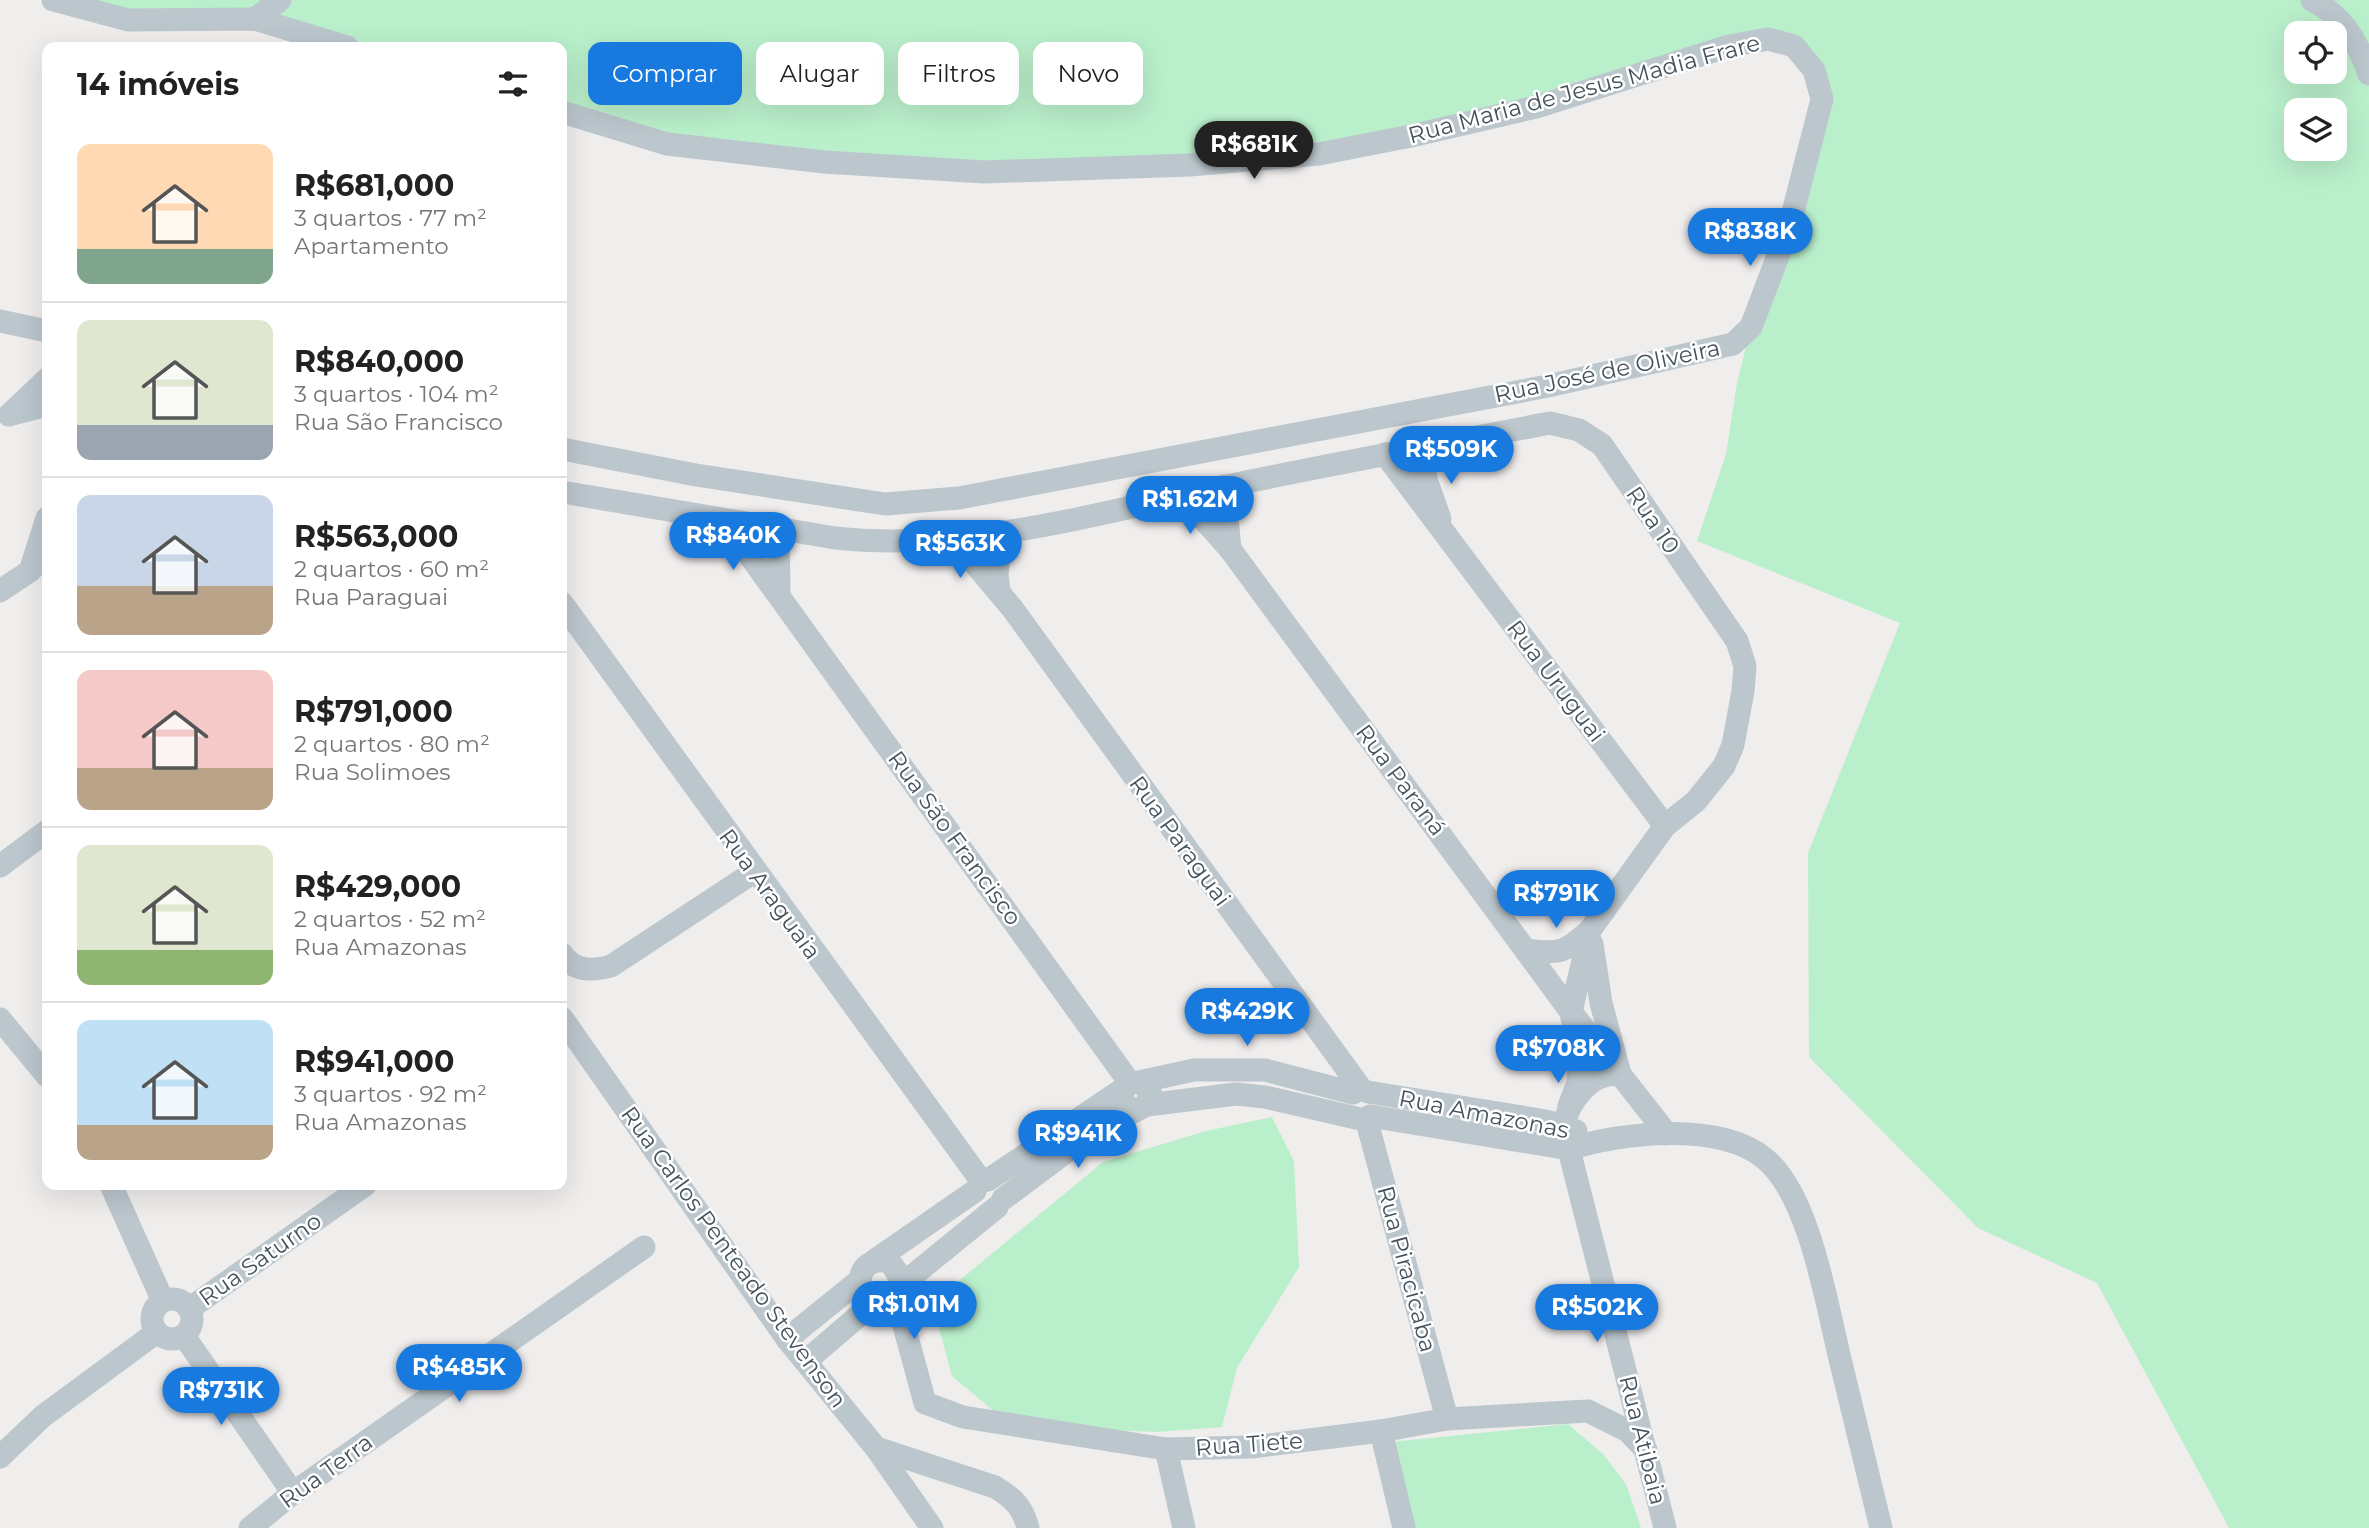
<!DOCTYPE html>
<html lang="pt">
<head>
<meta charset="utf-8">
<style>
  body { margin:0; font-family:Montserrat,sans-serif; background:#f6f6f6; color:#222; height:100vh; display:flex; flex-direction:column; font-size:26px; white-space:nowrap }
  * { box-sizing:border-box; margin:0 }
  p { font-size:23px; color:#767676 }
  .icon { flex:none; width:38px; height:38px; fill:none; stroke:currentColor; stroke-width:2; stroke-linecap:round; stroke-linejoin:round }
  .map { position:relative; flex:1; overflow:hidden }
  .side { position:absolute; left:42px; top:42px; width:525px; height:1148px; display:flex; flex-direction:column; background:#fff; border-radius:14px; box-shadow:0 7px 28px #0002 }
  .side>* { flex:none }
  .top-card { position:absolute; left:588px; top:42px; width:665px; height:63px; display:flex; gap:14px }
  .tools { position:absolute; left:2284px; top:21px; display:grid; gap:14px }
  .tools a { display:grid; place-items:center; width:63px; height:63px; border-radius:14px; background:#fff; box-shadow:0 7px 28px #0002; font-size:35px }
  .price { position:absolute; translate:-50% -60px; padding:0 16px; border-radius:24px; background:#187adf; color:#fff; font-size:23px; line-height:46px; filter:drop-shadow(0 2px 4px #0008) }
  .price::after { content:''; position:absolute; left:50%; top:42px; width:21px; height:16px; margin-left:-10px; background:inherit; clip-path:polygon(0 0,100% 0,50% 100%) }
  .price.current { background:#222; color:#fff }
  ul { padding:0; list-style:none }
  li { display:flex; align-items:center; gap:21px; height:175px; padding:0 35px }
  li+li { border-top:2px solid #e0e0e0 }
  li span { display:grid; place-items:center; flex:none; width:196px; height:140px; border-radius:14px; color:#555 }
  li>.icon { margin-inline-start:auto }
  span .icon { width:84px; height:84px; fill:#fffc; stroke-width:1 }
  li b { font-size:30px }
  h2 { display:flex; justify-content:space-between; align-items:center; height:84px; padding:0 35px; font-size:30px }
  .chip { padding:0 24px; border-radius:14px; background:#fff; box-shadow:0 7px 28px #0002; font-size:24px; line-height:63px }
  .chip.current { background:#187adf; color:#fff }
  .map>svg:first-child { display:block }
  .green { fill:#baefcb; fill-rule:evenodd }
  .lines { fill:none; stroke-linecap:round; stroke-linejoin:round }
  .minor { stroke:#bbc6cd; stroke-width:23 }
  .labels { text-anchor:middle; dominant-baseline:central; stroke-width:5; stroke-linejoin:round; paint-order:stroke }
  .street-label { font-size:23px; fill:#45525b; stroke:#fff }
</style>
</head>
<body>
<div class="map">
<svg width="2369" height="1528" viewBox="0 0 2369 1528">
  <rect width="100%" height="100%" fill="#f0eded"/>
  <!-- green -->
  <g class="green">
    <path d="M53,0H2369V1528H2229L2097,1283L1978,1228L1809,1057L1808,853L1900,623L1697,541L1726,454L1737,383L1751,327L1822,99L1814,70L1768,39L1411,136L1065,172L744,155L562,112V47H347L255,19L128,20ZM2296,33H2334V72H2296ZM2296,110H2334V149H2296Z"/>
    <polygon points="1272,1117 1294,1161 1299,1267 1237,1368 1222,1427 1158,1432 1085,1429 1002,1418 952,1376 932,1303 1103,1162 1206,1131"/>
    <polygon points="1568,1424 1603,1454 1626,1484 1641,1528 1411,1528 1391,1442"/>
  </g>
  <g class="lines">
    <!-- minor -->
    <g class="minor">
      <polyline points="53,0 128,20 255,19 347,47"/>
      <path d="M2312,0C2343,16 2358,42 2369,74"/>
      <polyline points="255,19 280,0"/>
      <polyline points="562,112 667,144 824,162 984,172 1190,165 1319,154 1411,136 1536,107 1729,46 1768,39 1794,46 1814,70 1822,99 1790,224 1751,327 1733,344 1548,386 959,498 885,504 696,475 562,449"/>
      <polyline points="0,321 47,331"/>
      <polyline points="12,414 47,405"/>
      <polyline points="9,415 47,379"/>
      <polyline points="1419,448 1427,482 1440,519"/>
      <polyline points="1385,454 1665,826"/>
      <polyline points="1224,486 1230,549"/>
      <path d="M562,492L835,538C967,552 1094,514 1222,487C1331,464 1441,444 1550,423L1579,430L1602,445L1737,641L1745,666L1743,691L1733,745L1724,766L1696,801L1665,826L1590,930L1571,1012L1580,1060L1578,1083L1569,1106"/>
      <polyline points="1182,495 1230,549 1571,1012 1667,1134"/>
      <polyline points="724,520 1130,1083"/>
      <polyline points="778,530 779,593"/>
      <polyline points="954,539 1012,608 1362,1090"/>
      <polyline points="31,568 47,518"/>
      <polyline points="0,591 30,571 47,552"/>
      <polyline points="999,591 997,575 1001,535"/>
      <polyline points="562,603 982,1182"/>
      <polyline points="0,866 47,831"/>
      <path d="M1592,944L1601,1003L1620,1074C1590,1072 1570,1100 1563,1126L1665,1528"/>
      <path d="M1528,950C1560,955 1567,951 1590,930"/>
      <path d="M562,954C574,972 593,971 611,966L754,872"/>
      <polyline points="562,1018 787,1339 876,1448 932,1528"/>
      <polyline points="0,1019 47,1076"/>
      <polyline points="1139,1082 1194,1070 1265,1070 1353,1093"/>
      <polyline points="1368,1092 1546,1121 1576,1131"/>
      <path d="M1147,1105L1150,1091C1138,1075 1119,1083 1123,1103L1135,1111L1147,1105L1236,1094L1265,1097L1356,1118"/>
      <path d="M1370,1116L1570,1149C1622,1132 1719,1122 1764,1158C1810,1194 1827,1307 1841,1363C1854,1418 1868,1473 1881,1528"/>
      <polyline points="1366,1118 1447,1419"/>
      <polyline points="988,1180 1123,1089"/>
      <polyline points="111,1185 163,1301"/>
      <polyline points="1003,1199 1094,1131 1135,1111"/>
      <polyline points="874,1261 975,1191"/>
      <polyline points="900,1286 997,1207"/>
      <circle cx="172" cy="1319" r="20"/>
      <path d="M880,1301L903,1322C901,1302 905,1270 886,1261C864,1258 853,1278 866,1296L880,1301L899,1290"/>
      <polyline points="189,1309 365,1185"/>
      <polyline points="903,1322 925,1403 963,1417 1166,1449 1252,1447 1381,1431 1447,1419 1588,1411 1628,1431 1646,1450"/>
      <polyline points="184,1336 293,1493"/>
      <polyline points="787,1339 860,1280"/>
      <polyline points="806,1361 876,1301"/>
      <polyline points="1381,1431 1404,1528"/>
      <path d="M876,1448L995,1487C1013,1498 1023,1507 1028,1528"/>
      <polyline points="1166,1449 1184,1528"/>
      <polyline points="0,1457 43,1416 157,1332"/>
      <polyline points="250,1528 293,1493 644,1247"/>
    </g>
  </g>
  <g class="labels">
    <!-- street labels -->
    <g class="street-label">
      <text transform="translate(1584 89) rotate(-15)">Rua Maria de Jesus Madia Frare</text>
      <text transform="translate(1607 371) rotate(-12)">Rua José de Oliveira</text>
      <text transform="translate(1653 520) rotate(56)">Rua 10</text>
      <text transform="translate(1556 681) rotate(53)">Rua Uruguai</text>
      <text transform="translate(1401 780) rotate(53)">Rua Paraná</text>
      <text transform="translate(955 838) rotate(54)">Rua São Francisco</text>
      <text transform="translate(1180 841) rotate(54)">Rua Paraguai</text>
      <text transform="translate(770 894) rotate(54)">Rua Araguaia</text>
      <text transform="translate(1484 1114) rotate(11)">Rua Amazonas</text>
      <text transform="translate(734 1257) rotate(54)">Rua Carlos Penteado Stevenson</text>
      <text transform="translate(260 1259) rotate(-35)">Rua Saturno</text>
      <text transform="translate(1407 1269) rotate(75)">Rua Piracicaba</text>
      <text transform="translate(1643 1440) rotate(76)">Rua Atibaia</text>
      <text transform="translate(1249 1444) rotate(-4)">Rua Tiete</text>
      <text transform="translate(326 1471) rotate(-36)">Rua Terra</text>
    </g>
  </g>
</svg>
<div class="tools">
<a><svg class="icon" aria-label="locate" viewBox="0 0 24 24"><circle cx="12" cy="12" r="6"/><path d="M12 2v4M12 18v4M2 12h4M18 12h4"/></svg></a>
<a><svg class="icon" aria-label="layers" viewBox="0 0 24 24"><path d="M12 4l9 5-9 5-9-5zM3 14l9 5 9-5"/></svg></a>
</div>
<b class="price current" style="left:1254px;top:181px">R$681K</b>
<b class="price" style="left:1750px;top:268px">R$838K</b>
<b class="price" style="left:1451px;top:486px">R$509K</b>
<b class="price" style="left:1190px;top:536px">R$1.62M</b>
<b class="price" style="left:733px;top:572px">R$840K</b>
<b class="price" style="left:960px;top:580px">R$563K</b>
<b class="price" style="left:1556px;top:930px">R$791K</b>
<b class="price" style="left:1247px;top:1048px">R$429K</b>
<b class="price" style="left:1558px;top:1085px">R$708K</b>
<b class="price" style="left:1078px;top:1170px">R$941K</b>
<b class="price" style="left:914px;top:1341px">R$1.01M</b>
<b class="price" style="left:1597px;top:1344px">R$502K</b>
<b class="price" style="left:459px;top:1404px">R$485K</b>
<b class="price" style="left:221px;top:1427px">R$731K</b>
<div class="top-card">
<a class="chip current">Comprar</a>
<a class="chip">Alugar</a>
<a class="chip">Filtros</a>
<a class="chip">Novo</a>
</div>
<section class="side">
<h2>14 imóveis<svg class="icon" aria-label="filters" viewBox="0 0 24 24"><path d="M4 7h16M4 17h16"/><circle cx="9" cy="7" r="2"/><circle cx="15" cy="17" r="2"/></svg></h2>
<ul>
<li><span style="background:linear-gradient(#ffd9b3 75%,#7fa58c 0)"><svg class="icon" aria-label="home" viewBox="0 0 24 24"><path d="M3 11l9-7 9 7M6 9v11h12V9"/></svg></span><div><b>R$681,000</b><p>3 quartos · 77 m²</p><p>Apartamento</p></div></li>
<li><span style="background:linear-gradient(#dfe7d0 75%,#9aa5b1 0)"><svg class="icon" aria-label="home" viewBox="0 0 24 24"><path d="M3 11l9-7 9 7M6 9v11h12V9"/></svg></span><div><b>R$840,000</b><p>3 quartos · 104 m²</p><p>Rua São Francisco</p></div></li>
<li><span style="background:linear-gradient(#c9d6e8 65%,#b9a48a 0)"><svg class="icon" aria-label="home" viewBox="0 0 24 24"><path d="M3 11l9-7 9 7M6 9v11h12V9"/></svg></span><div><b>R$563,000</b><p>2 quartos · 60 m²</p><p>Rua Paraguai</p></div></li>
<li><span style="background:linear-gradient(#f6c9c9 70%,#b9a48a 0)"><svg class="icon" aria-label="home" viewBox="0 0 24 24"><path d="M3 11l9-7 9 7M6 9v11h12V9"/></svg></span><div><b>R$791,000</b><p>2 quartos · 80 m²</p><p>Rua Solimoes</p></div></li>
<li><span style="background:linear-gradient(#dfe7d0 75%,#8fb573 0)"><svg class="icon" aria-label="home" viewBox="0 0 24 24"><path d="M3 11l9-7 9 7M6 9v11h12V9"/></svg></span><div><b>R$429,000</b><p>2 quartos · 52 m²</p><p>Rua Amazonas</p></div></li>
<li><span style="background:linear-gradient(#bfe0f5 75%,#b9a48a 0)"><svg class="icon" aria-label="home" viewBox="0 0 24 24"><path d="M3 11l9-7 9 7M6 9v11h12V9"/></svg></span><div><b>R$941,000</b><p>3 quartos · 92 m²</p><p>Rua Amazonas</p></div></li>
</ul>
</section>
</div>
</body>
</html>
